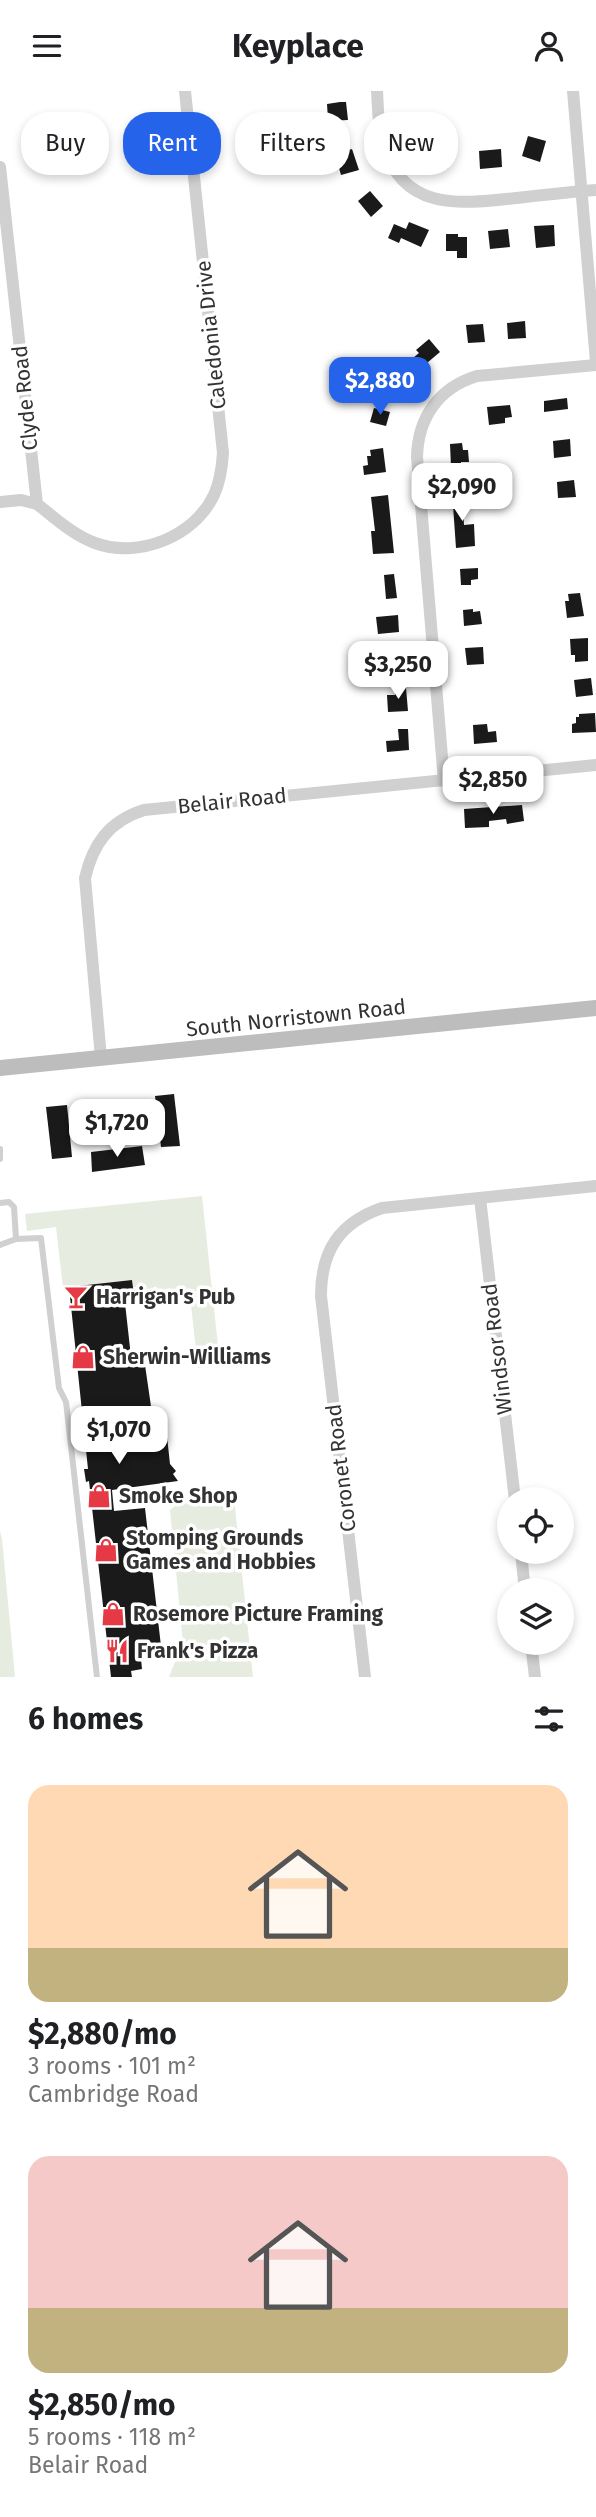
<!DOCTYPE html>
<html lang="en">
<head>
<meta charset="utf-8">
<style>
  body { margin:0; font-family:"Fira Sans",sans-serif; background:#f6f6f6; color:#202124; height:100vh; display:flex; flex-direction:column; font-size:26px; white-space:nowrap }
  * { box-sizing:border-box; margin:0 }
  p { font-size:23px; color:#757577 }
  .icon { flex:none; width:38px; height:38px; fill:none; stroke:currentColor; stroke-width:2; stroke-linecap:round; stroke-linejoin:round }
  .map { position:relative; height:1586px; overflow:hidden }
  .sheet { display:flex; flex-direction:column; background:#fff; flex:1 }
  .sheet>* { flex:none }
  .banner { position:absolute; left:21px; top:21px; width:555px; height:63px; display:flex; gap:14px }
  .fabs { position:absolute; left:497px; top:1396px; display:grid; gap:14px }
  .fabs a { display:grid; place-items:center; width:77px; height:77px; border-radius:50%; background:#fff; box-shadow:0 4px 10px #0003; font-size:35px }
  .price { position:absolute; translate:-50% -60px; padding:0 16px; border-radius:14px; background:#fff; color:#222; font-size:23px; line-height:46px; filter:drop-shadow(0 2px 4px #0008) }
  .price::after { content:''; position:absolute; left:50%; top:42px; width:21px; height:16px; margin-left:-10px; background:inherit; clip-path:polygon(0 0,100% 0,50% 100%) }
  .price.active { background:#2563eb; color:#fff }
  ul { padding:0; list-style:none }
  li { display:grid; align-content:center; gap:14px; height:371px; padding:0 28px }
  li span { display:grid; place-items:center; height:217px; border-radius:21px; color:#555 }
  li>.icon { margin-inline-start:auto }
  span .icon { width:126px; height:126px; fill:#fffc; stroke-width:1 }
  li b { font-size:30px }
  h2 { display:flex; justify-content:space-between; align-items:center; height:84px; padding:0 28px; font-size:30px }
  .chip { padding:0 24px; border-radius:28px; background:#fff; box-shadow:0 4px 10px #0003; font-size:24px; line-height:63px }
  .chip.active { background:#2563eb; color:#fff }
  header { display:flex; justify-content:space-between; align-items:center; height:91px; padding:0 28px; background:#fff; font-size:32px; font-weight:700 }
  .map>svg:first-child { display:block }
  .green { fill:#e6ecdf }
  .building { fill:#1a1a1a }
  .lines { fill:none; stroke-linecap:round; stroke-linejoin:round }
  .lane { stroke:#d0d0d0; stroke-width:6 }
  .street { stroke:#d0d0d0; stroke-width:12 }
  .secondary { stroke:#bdbdbd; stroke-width:16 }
  .labels { text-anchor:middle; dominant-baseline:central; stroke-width:7; stroke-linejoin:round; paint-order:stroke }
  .street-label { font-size:21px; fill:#333; stroke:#fff }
  .poi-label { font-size:21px; font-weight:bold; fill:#333; stroke:#fff; text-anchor:start }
</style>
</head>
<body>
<header><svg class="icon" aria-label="menu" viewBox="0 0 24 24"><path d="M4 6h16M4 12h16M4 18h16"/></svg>Keyplace<svg class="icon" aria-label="person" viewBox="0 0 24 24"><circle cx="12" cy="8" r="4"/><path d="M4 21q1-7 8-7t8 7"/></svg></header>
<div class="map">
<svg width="596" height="1586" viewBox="0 0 596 1586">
  <rect width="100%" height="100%" fill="#fff"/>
  <!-- green -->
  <g class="green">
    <polygon points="202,1105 220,1274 198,1277 190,1205 138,1210 136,1196 133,1196 132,1189 63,1197 56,1136 27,1140 25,1123"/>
    <polygon points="234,1407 253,1586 169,1586 183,1551 170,1419 178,1413"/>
    <polygon points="0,1440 2,1448 15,1586 0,1586"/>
  </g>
  <!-- building -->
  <g class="building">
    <polygon points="340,11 346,11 348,29 328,30 327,13"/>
    <polygon points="528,45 546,50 540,71 522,65"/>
    <polygon points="436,53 455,64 447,78 428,67"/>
    <polygon points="352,58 359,79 341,84 335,63"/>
    <polygon points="501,58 502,76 480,78 479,60"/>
    <polygon points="370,100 383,115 371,126 358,110"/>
    <polygon points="409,131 429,139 421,156 401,147 399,152 388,147 394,133 406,138"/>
    <polygon points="554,134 555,155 536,157 534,135"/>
    <polygon points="508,138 510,156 490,158 488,140"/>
    <polygon points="446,143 458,143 458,146 467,146 467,167 457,167 457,160 446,160"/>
    <polygon points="525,230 526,247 508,248 507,232"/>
    <polygon points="483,233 485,251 468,252 466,234"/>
    <polygon points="429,248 440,261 421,277 413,267 419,262 416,259"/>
    <polygon points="567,307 568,318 544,321 544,310"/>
    <polygon points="510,314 512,326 505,327 505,332 489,334 487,316"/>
    <polygon points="374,317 390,321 386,335 370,331"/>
    <polygon points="570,348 571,365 554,367 553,350"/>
    <polygon points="462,352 463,359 468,359 469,371 461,371 461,376 451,376 450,353"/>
    <polygon points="383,357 386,381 364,384 363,375 368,374 367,365 371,365 370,359"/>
    <polygon points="574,389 576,406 558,407 557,391"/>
    <polygon points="462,399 464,434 474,433 475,455 456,457 452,400"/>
    <polygon points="388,404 394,462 373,463 371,440 375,440 371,406"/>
    <polygon points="478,477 478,488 471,489 471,494 461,494 460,478"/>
    <polygon points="394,483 397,507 386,508 384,484"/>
    <polygon points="580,502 584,525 567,527 565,510 569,510 568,503"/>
    <polygon points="473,518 473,521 480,520 482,533 464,535 463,519"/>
    <polygon points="398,524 399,541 378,543 376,526"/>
    <polygon points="588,547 588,570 575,571 575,564 571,564 570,548"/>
    <polygon points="483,556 484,573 467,574 465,557"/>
    <polygon points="591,587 593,604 576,606 574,589"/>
    <polygon points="406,597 408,620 388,621 387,604 395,604 395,598"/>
    <polygon points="595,622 596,641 572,642 572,633 576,632 576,626 579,626 579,623"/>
    <polygon points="487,633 488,641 496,640 497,651 474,653 473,634"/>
    <polygon points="398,638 408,638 409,659 387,661 386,650 399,649"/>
    <polygon points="522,714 524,730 507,733 506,728 489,730 489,736 465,737 464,718"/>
    <polygon points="174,1003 180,1055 161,1056 155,1005"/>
    <polygon points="67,1014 72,1066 52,1068 46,1016"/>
    <polygon points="142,1055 145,1074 92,1081 91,1061"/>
    <polygon points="132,1189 135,1211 125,1212 132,1275 145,1274 153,1329 165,1327 170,1373 176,1380 173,1383 178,1390 112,1399 114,1420 145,1417 161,1555 140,1557 142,1578 131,1580 132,1586 111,1586 89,1390 86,1391 84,1378 88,1378 69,1196"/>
  </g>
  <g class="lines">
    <!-- lane -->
    <g class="lane">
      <polyline points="0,1058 0,1068"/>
      <polyline points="0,1112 9,1111 14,1116 16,1148"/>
      <polyline points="0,1154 16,1148 41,1147 59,1297 66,1311 97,1586"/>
    </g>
    <!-- street -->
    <g class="street">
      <path d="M377,0C378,17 378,36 383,53C403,121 460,113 516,107C543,104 569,101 596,99"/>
      <polyline points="573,0 596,271"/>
      <path d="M0,76L37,413C55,427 73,444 95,452C138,468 194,446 214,404C220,391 222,377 223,362L185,0"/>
      <polyline points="0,411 21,409 37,413"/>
      <path d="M444,690L417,366C418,327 438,297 477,285L596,274"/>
      <path d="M101,967L85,787C93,753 109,730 144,719L596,674"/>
      <polyline points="480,1107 515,1409"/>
      <polyline points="521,1461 525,1500"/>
      <polyline points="531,1552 535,1586"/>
      <path d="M365,1586L321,1205C321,1160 339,1132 382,1117L596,1095"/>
    </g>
    <!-- secondary -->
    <polyline class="secondary" points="0,977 596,917"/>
  </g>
  <!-- icons -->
  <defs>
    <g id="bar-bare" transform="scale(1.89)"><path d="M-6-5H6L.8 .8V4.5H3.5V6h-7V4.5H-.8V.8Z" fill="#e63946" stroke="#fff" stroke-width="2.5" paint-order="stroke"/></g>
    <g id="shop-bare" transform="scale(1.89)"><path d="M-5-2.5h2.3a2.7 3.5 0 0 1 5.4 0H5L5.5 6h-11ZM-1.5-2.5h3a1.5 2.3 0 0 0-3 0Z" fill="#e63946" stroke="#fff" stroke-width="2.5" paint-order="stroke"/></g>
    <g id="restaurant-bare" transform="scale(1.89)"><path d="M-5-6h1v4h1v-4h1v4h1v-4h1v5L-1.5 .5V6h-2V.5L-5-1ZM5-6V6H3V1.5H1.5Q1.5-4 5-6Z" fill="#e63946" stroke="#fff" stroke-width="2.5" paint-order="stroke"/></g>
  </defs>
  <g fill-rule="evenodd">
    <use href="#bar-bare" x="76" y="1206"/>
    <use href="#shop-bare" x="83" y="1266"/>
    <use href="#shop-bare" x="99" y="1405"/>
    <use href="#shop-bare" x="106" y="1459"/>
    <use href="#shop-bare" x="113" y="1523"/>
    <use href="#restaurant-bare" x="117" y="1560"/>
  </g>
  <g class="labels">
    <!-- street labels -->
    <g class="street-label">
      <text transform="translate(211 244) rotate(-96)">Caledonia Drive</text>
      <text transform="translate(25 307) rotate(-96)">Clyde Road</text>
      <text transform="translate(232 710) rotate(-6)">Belair Road</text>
      <text transform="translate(296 927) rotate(-6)">South Norristown Road</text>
      <text transform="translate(497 1258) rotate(-97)">Windsor Road</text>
      <text transform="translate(341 1377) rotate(-97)">Coronet Road</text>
    </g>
    <!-- poi labels -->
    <g class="poi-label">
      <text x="96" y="1206">Harrigan's Pub</text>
      <text x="103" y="1266">Sherwin-Williams</text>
      <text x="119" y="1405">Smoke Shop</text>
      <text x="126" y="1447">Stomping Grounds<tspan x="126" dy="24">Games and Hobbies</tspan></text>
      <text x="133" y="1523">Rosemore Picture Framing</text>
      <text x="137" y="1560">Frank's Pizza</text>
    </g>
  </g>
</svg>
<div class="fabs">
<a><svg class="icon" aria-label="locate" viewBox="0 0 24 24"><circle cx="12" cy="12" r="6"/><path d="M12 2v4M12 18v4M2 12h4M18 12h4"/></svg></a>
<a><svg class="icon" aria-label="layers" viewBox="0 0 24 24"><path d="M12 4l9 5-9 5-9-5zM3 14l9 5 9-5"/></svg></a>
</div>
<b class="price active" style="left:380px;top:326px">$2,880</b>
<b class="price" style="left:462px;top:432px">$2,090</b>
<b class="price" style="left:398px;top:610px">$3,250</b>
<b class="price" style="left:493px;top:725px">$2,850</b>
<b class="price" style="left:117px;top:1068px">$1,720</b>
<b class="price" style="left:119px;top:1375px">$1,070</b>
<div class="banner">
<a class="chip">Buy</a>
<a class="chip active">Rent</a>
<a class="chip">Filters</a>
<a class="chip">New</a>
</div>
</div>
<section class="sheet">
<h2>6 homes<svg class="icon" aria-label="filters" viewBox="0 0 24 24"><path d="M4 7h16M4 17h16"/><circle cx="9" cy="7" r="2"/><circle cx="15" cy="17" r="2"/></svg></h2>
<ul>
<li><span style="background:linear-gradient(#ffd9b3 75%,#c2b280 0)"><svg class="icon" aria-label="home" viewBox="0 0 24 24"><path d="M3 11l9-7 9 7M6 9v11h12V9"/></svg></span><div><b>$2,880/mo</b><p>3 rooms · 101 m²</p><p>Cambridge Road</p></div></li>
<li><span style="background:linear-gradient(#f6c9c9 70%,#c2b280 0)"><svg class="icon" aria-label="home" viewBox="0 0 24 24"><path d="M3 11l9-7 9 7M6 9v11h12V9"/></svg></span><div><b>$2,850/mo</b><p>5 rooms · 118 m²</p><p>Belair Road</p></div></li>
</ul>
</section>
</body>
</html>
